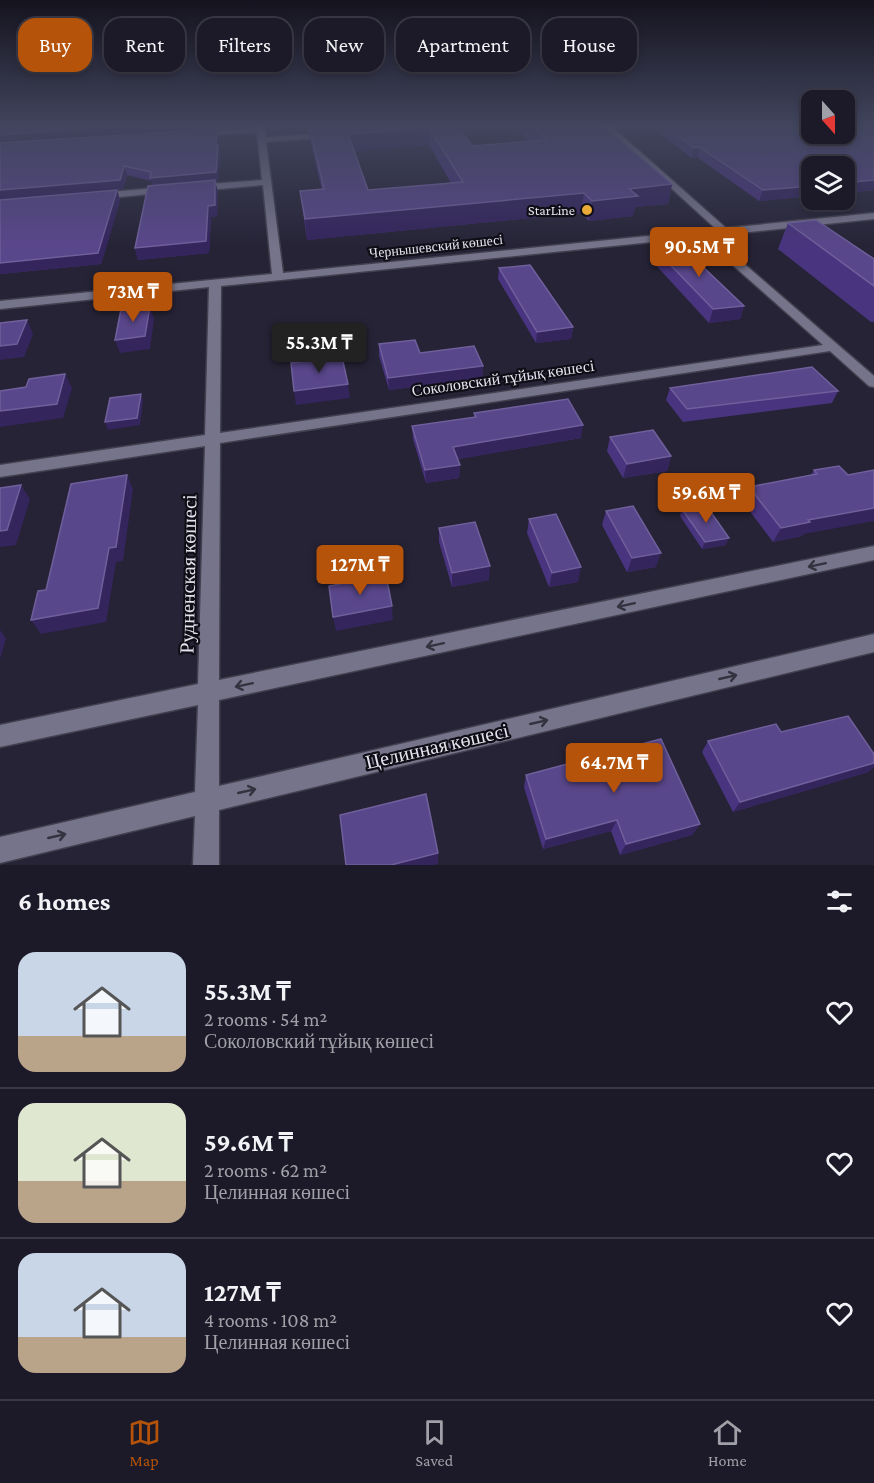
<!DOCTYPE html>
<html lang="en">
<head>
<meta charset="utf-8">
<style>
  body { margin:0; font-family:"Crimson Pro",serif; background:#252330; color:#f1f3f6; height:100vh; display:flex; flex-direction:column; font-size:22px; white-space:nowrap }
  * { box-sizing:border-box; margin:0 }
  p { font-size:20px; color:#a0a1a8 }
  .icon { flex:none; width:33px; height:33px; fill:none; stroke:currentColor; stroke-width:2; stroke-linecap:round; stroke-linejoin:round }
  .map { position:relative; height:865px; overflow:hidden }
  .drawer { display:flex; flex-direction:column; background:#1c1a28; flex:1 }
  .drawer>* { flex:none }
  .top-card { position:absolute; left:18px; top:18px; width:838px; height:54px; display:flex; gap:12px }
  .needle { width:39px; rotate:159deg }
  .controls { position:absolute; left:801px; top:90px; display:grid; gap:12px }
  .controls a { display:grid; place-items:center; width:54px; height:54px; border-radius:12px; background:#1c1a28; box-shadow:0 3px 9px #0003,0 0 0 2px #3a3845; font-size:30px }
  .price { position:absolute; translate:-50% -51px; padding:0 14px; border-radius:6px; background:#b45309; color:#fff; font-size:20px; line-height:39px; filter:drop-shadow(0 2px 3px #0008) }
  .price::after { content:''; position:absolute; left:50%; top:36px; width:18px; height:14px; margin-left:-9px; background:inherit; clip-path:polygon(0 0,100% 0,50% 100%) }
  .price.selected { background:#222; color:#fff }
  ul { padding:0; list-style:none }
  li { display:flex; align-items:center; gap:18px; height:150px; padding:0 18px }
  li+li { border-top:2px solid #3a3845 }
  li span { display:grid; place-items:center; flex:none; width:168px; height:120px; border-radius:18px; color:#555 }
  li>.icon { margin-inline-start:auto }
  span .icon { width:72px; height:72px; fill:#fffc; stroke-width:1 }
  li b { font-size:26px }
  h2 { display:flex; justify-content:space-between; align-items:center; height:72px; padding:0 18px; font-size:26px }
  .tag { padding:0 21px; border-radius:18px; background:#1c1a28; box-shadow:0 3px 9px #0003,0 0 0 2px #3a3845; font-size:21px; line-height:54px }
  .tag.selected { background:#b45309; color:#fff }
  .menu { display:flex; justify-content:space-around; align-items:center; height:84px; border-top:2px solid #3a3845; background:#1c1a28; font-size:16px; color:#a0a1a8 }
  .menu a { display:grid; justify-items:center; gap:3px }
  .menu .selected { color:#b45309 }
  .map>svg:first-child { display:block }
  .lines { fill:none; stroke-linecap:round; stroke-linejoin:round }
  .minor-casing { stroke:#42404f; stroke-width:3 }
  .minor { fill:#76748a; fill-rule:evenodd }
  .wall { fill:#49347f; fill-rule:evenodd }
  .shaded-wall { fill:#34255d }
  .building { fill:#59478b; stroke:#6f5f9b; stroke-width:1.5; fill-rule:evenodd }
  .oneway { stroke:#33323f }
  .poi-dot { fill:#e9aa38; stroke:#0f0e16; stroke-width:2 }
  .labels { text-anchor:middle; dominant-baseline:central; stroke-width:4.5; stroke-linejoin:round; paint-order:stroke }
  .far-poi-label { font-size:14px; fill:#e4e3ef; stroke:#0f0e16; text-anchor:end }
  .far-street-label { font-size:14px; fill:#e4e3ef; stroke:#0f0e16 }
  .street-label { font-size:16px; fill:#e4e3ef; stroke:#0f0e16 }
  .near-street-label { font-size:20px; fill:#e4e3ef; stroke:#0f0e16 }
</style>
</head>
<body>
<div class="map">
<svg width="874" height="865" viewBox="0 0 874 865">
  <rect width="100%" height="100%" fill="#262336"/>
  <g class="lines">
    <!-- minor casing -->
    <g class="minor-casing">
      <g id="minor">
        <path d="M602,125H610L726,228L874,213V219L712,236L874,376V387L869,386L830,351L220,443L219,680L874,546V560L219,700V786L874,634V652L219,810V865H193L195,816L0,863V837L195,792L198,705L0,747V725L198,684L205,446L0,477V465L205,435L209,287L0,309V301L272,274L263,185L196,191L191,188L196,185L262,180L257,132L195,136L198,132L261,127L265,129L266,137L330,133L334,135L330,137L266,142L283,273L716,229ZM701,237L823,345L220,433L221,286Z"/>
        <polygon points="166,187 169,188 169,192 100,199 95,196 100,193"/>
      </g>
    </g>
    <!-- minor -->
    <use href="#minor" class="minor"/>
  </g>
  <!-- wall -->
  <g class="wall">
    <polygon points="0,125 219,125 219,128 145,133 217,129 218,137 218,145 220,154 218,181 215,182 218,191 217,216 211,217 209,253 138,260 135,248 148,186 153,186 151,181 127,175 123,189 34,197 117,190 120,200 101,264 0,274"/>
    <path d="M307,125H457L472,146L529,142L513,125H602L672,184L668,204L635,207L633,216L589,221L581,213L307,240L300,191L322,190L310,140L309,132H308ZM429,145L451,183L368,190L354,151Z"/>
    <polygon points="648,125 812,125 874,190 844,193 844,166 812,166 812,196 759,201 697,157 692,158"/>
    <polygon points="788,223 874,259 874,322 871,322 778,249"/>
    <polygon points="655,249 744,306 740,319 709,323 652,261"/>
    <polygon points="499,268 573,327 571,339 536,343 498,279"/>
    <polygon points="379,344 483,366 482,378 389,390 379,356"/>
    <polygon points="670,388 838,391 832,403 683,422 666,400"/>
    <polygon points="474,413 581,438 458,459 460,465 459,478 426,483 413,439 412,426 474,417"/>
    <polygon points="610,437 671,456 667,471 623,478 607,451"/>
    <polygon points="839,466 802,536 773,542 742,501 749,487 811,475 814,470"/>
    <polygon points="682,509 726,545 702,549 680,516"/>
    <polygon points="606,511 656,567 627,572 602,525"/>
    <polygon points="529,519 578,582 549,587 527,533"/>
    <polygon points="439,528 489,580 452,587 439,542"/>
    <polygon points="781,732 874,754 874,767 868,772 733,812 702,752 708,741"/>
    <polygon points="526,775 700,824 692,835 620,855 611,831 543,849 524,787"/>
  </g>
  <!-- shaded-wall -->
  <g class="shaded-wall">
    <polygon points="137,125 219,125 219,128 0,144 0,135"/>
    <polygon points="429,128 429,145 349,152 348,134"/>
    <polygon points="217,129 218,137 218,149 218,145 220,154 218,181 215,182 218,191 217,216 211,217 209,253 138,260 135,248 208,206 153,187 150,178 216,146"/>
    <polygon points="699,147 697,157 692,158 694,148"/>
    <polygon points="124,166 127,175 123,189 0,200 0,190"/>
    <polygon points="874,180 874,190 844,193 844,183"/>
    <polygon points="672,184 668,204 635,207 633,216 589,221 592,201 629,189"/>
    <polygon points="812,186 812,196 759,201 763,190"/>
    <polygon points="117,190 120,200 101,264 0,274 0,263"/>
    <polygon points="584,193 581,213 307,240 305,219"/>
    <polygon points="150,306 154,319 150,349 120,353 115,340"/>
    <polygon points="744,306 740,319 709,323 713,309"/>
    <polygon points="27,320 33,334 24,357 0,360 0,346"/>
    <polygon points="573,327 571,339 536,343 537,332"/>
    <polygon points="483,366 482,378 389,390 388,378"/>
    <polygon points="65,374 72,388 63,418 0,427 0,411"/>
    <polygon points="348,384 350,398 296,405 294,391"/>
    <polygon points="141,394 143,401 140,425 108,430 105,422"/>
    <polygon points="583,425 581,438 453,460 453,447"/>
    <polygon points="671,456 667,471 623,478 627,464"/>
    <polygon points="460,465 459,478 426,483 425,470"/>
    <polygon points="127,475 133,489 123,561 116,562 106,622 41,634 31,620 109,548"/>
    <polygon points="21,485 30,499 16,545 0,547 0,531"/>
    <polygon points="874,508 874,521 804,534 802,536 773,542 781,528 808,520"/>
    <polygon points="729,538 726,545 702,549 705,542"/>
    <polygon points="661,553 656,567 627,572 632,558"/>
    <polygon points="490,566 489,580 452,587 452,573"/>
    <polygon points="581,567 578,582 549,587 552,573"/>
    <polygon points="392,606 393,620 336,631 333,617"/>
    <polygon points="0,630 6,638 0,659"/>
    <polygon points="874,763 874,767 868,772 733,812 740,802"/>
    <polygon points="617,820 611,831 543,849 546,839"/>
    <polygon points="700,824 692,835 620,855 626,844"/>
    <polygon points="438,853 438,864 433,865 391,865"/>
  </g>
  <!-- building -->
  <g class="building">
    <polygon points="0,125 137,125 0,135"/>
    <path d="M309,125H457L472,146L547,140L531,125H602L672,184L629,189L638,196L592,201L584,193L305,219L300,191L324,189ZM429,128L463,182L368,190L348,134Z"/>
    <polygon points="662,125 812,125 812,134 844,134 844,125 874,125 874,180 844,183 844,166 812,166 812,186 763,190 699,147 694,148"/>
    <polygon points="217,129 216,146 218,145 216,172 150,178 151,172 124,166 120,180 0,190 0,143"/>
    <polygon points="215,180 215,205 208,206 206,241 135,248 148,186"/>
    <polygon points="117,190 98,253 0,263 0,200"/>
    <polygon points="816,220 874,259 874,286 788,223"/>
    <polygon points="681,246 744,306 713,309 655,249"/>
    <polygon points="530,265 573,327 537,332 499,268"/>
    <polygon points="150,306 145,336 115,340 121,309"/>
    <polygon points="27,320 17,344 0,346 0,323"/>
    <polygon points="415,340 420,353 474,346 483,366 388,378 379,344"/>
    <polygon points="342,357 348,384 294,391 291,363"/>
    <polygon points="812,367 838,391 687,409 670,388"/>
    <polygon points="65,374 57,404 0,411 0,391 26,387 29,379"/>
    <polygon points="141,394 137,418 105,422 110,398"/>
    <polygon points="568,399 583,425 453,447 460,465 425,470 412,426 476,417 474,413"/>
    <polygon points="653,430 671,456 627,464 610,437"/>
    <polygon points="839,466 848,475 874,470 874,508 808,520 810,522 781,528 749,487 817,474 814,470"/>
    <polygon points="127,475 116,547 109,548 98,608 31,620 38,591 46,590 71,484"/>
    <polygon points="21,485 7,530 0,531 0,488"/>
    <polygon points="706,505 729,538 705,542 682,509"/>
    <polygon points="633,506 661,553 632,558 606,511"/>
    <polygon points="556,514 581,567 552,573 529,519"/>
    <polygon points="475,522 490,566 452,573 439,528"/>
    <polygon points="386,575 392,606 333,617 329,586"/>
    <polygon points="848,716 874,754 874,763 740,802 708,741 776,724 781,732"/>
    <polygon points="661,739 700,824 626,844 617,820 546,839 526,775"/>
    <polygon points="426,794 438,853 391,865 346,865 340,815"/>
  </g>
  <!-- one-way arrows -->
  <defs><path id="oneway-shaft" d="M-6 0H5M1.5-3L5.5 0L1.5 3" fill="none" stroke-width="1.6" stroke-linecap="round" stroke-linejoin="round" transform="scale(1.5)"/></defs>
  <g class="oneway">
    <use href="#oneway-shaft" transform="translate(817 565) rotate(168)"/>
    <use href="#oneway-shaft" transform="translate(626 605) rotate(168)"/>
    <use href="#oneway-shaft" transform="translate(435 645) rotate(168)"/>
    <use href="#oneway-shaft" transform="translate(728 677) rotate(-13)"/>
    <use href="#oneway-shaft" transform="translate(244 685) rotate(168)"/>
    <use href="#oneway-shaft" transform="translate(539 722) rotate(-13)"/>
    <use href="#oneway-shaft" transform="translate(247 791) rotate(-13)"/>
    <use href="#oneway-shaft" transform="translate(57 836) rotate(-13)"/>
  </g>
  <!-- sky -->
  <linearGradient id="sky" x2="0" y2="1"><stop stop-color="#15131e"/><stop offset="0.51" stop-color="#41455d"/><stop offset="1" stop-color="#41455d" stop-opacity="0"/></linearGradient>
  <rect width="874" height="247" fill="url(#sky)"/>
  <!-- markers -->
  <circle class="poi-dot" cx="587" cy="210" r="6"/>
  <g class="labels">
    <!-- far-poi labels -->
    <g class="far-poi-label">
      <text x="575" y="210">StarLine</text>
    </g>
    <!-- far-street labels -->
    <g class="far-street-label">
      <text transform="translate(436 246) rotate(-6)">Чернышевский көшесі</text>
    </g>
    <!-- street labels -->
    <g class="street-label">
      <text transform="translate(503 378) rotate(-8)">Соколовский тұйық көшесі</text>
    </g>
    <!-- near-street labels -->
    <g class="near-street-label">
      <text transform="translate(188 574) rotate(-89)">Рудненская көшесі</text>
      <text transform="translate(437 746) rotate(-13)">Целинная көшесі</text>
    </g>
  </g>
</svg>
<div class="controls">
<a><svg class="needle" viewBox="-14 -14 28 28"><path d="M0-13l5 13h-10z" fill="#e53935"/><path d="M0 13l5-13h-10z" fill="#a0a1a8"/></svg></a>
<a><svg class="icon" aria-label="layers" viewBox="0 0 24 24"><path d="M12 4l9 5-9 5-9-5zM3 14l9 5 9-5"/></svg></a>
</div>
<b class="price" style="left:699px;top:278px">90.5M ₸</b>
<b class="price" style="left:133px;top:323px">73M ₸</b>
<b class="price selected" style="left:319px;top:374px">55.3M ₸</b>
<b class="price" style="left:706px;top:524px">59.6M ₸</b>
<b class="price" style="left:360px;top:596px">127M ₸</b>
<b class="price" style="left:614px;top:794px">64.7M ₸</b>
<div class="top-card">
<a class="tag selected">Buy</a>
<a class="tag">Rent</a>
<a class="tag">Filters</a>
<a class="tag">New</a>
<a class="tag">Apartment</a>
<a class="tag">House</a>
</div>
</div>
<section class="drawer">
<h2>6 homes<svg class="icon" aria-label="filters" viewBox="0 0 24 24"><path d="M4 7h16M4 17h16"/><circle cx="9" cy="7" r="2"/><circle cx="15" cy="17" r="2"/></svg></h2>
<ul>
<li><span style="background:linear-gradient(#c9d6e8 70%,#b9a48a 0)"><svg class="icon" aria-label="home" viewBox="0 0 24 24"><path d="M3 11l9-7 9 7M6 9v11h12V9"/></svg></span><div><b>55.3M ₸</b><p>2 rooms · 54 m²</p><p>Соколовский тұйық көшесі</p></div><svg class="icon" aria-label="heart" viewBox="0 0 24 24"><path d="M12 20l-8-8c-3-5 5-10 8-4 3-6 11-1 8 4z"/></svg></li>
<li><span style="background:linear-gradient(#dfe7d0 65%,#b9a48a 0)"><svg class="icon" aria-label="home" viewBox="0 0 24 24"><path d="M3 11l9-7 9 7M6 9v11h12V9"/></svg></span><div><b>59.6M ₸</b><p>2 rooms · 62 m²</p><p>Целинная көшесі</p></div><svg class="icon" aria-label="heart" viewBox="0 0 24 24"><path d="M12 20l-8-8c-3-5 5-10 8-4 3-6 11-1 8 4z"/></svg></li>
<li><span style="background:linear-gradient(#c9d6e8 70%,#b9a48a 0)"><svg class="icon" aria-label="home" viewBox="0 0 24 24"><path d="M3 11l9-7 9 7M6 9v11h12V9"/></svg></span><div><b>127M ₸</b><p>4 rooms · 108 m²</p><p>Целинная көшесі</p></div><svg class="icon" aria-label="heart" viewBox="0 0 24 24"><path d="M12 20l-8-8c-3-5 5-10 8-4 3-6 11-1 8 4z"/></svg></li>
</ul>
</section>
<nav class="menu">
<a class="selected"><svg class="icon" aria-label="map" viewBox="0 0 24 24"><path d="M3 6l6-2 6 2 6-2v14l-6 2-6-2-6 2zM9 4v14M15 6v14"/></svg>Map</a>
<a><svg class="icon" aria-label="saved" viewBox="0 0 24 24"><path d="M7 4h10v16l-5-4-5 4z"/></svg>Saved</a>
<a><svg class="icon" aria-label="home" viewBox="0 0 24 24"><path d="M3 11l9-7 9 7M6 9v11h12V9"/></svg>Home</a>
</nav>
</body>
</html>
